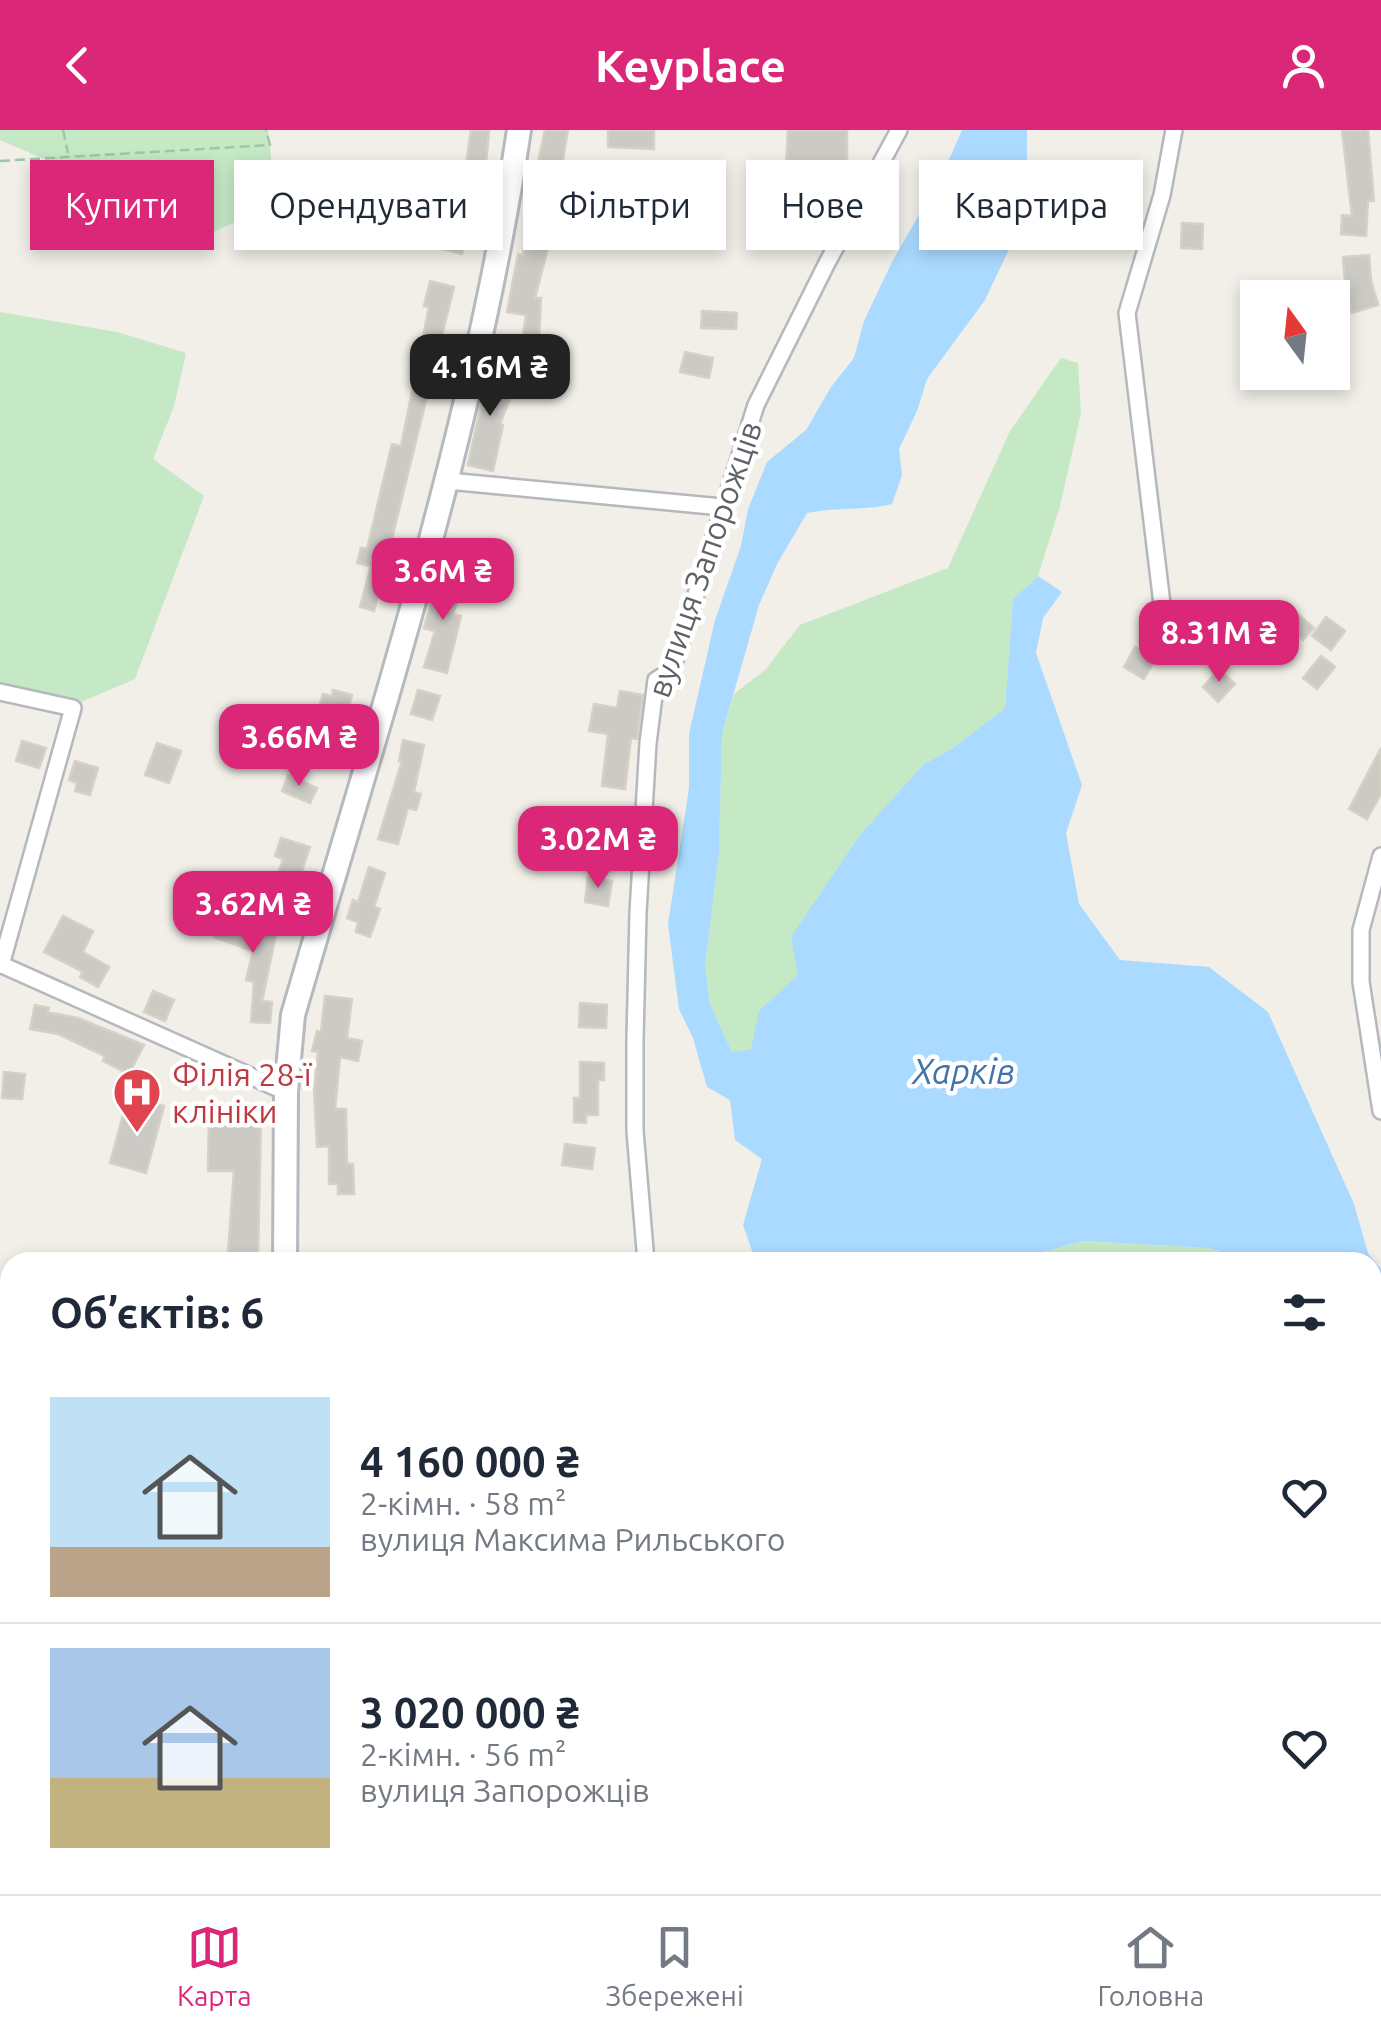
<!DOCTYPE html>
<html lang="uk">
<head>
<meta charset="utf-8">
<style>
  body { margin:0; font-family:Ubuntu,sans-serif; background:#f2f2f3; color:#1f2937; height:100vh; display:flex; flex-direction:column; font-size:38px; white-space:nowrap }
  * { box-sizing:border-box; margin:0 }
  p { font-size:32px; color:#747a83 }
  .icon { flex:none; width:55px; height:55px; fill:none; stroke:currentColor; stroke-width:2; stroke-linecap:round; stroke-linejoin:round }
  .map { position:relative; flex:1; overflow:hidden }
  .details { position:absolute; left:0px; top:1122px; width:1382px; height:642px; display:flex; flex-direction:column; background:#fff; border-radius:30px 30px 0 0; box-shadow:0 5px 15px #0003 }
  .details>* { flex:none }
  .banner { position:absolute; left:30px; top:30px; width:1322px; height:90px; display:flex; gap:20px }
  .needle { width:65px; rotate:345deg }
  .controls { position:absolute; left:1240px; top:150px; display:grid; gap:20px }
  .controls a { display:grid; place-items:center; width:110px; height:110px; border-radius:0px; background:#fff; box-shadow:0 5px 15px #0003; font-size:50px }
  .price { position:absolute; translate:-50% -85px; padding:0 22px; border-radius:20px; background:#db2777; color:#fff; font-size:32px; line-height:65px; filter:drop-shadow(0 2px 5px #0008) }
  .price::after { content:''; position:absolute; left:50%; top:60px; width:30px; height:22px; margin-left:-15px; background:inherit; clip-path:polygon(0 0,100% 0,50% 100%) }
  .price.active { background:#222; color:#fff }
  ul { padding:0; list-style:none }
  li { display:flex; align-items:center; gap:30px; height:250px; padding:0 50px }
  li+li { border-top:2px solid #e0e1e3 }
  li span { display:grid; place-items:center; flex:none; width:280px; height:200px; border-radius:0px; color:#555 }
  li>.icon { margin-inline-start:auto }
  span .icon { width:120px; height:120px; fill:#fffc; stroke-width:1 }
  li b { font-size:42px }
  h2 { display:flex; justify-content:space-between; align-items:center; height:120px; padding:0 50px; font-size:42px }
  .pill { padding:0 35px; border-radius:0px; background:#fff; box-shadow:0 5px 15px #0003; font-size:35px; line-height:90px }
  .pill.active { background:#db2777; color:#fff }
  header { display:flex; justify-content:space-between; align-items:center; height:130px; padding:0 50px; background:#db2777; color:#fff; font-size:45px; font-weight:700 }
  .menu { display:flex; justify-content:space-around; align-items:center; height:140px; border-top:2px solid #e0e1e3; background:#fff; font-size:28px; color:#747a83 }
  .menu a { display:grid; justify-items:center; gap:5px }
  .menu .active { color:#db2777 }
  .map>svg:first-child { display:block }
  .green { fill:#c5e8c5 }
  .water { fill:#aadaff }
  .building { fill:#cccac5; stroke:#d6d1c6; stroke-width:2.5 }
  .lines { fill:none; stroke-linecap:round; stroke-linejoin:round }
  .minor-casing { stroke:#b5b8bc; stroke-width:20 }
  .secondary-casing { stroke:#b6babf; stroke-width:28 }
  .path { stroke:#9cc7a9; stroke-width:2.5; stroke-dasharray:10 5; stroke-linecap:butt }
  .minor { stroke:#fff; stroke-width:15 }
  .secondary { stroke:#fff; stroke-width:22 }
  .labels { text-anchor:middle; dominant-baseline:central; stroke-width:9; stroke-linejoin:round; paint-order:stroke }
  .street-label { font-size:32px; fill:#5f6368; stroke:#fff }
  .health-label { font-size:32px; fill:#be3a42; stroke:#fff; text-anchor:start }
  .water-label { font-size:35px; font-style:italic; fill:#4174aa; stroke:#fff }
</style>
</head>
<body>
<header><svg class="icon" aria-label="back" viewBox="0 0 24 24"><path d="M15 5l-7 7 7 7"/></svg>Keyplace<svg class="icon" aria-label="person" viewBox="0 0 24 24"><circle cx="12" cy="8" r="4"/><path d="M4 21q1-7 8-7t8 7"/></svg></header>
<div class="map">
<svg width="1381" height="1764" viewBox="0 0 1381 1764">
  <rect width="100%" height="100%" fill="#f1efe8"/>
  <!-- green -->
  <g class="green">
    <polygon points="0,0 268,0 276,74 213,102 0,10"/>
    <polygon points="0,182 117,202 186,223 174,276 153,329 204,366 135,549 76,574 0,558"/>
    <polygon points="1061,228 1078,233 1081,283 1060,376 1038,446 1013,469 1005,578 953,618 924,634 791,807 799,845 760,881 752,919 732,922 710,874 705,837 719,723 722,604 734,564 765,540 800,495 948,438 1010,301"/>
    <polygon points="1083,1111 1209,1118 1256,1132 993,1132 1010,1131"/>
  </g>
  <!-- water -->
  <path class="water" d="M962,0H1027V30L1035,61L1028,79L985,170L927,249L917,281L899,319L902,345L892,374C863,381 835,377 807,383L777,434L759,475L722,604L719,723L705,837L710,874L732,922L751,919L759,881L798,845L791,807L860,705L924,634L953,618L1005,578L1013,469L1038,446L1062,462L1043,488L1036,523L1082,655L1066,703L1079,774L1120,830L1209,837L1268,882L1354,1074L1368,1123L1381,1139V1764H1078L1082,1755H1372V1132H1256L1209,1118L1083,1111L1010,1131L756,1132L743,1095L762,1029L735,1010L730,970L707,957L693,908L679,879L668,794L689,658V604L715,490L741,416L748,379L767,332L806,300L831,257L854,228L864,191L892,132L945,39Z"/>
  <!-- building -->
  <g class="building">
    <polygon points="471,0 489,0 485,45 465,44"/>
    <polygon points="545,0 568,0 552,93 557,94 555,111 550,110 535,168 541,168 539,208 543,208 540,229 520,226 526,185 507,182 518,124 523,125 530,69"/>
    <polygon points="608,0 654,0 654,19 608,17"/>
    <polygon points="788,0 847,0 847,36 786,35"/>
    <polygon points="1342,0 1368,0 1374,71 1368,71 1366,106 1341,104 1342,85 1352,86"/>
    <polygon points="609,38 611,60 588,62 586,40"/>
    <polygon points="452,62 474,66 462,124 443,119 451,87 447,86"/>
    <polygon points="1182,93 1203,94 1202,119 1181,118"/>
    <polygon points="1369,125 1371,150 1378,175 1352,183 1346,164 1343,127"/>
    <polygon points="430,151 454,157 374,481 360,477 371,436 357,433 361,418 367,419 392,314 401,316 429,177 424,176"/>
    <polygon points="702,181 737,183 736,199 701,198"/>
    <polygon points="685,222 713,228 709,248 680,242"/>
    <polygon points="491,228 505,232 499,258 513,261 500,294 503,295 493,341 468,335"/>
    <polygon points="439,444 463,450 453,484 461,486 447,543 424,537 435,501 424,498"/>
    <polygon points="1291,478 1314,498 1303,510 1280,490"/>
    <polygon points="1326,487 1345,501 1331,520 1312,506"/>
    <polygon points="1135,517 1156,528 1144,549 1124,537"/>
    <polygon points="1321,526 1335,537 1317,559 1303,548"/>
    <polygon points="1219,539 1235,554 1218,572 1203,557"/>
    <polygon points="333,560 352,565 335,632 314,626 324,587 317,585 323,564 332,566"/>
    <polygon points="418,560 440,566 432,590 411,584"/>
    <polygon points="620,561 643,565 637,609 631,608 625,659 602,656 608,604 589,601 594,574 617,578"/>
    <polygon points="403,610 424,615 414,662 421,664 416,680 408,678 398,714 378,709 402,631 399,631"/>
    <polygon points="22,611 46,618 39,638 16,631"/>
    <polygon points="157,613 181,621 169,653 145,645"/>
    <polygon points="1381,618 1381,664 1367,689 1349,679"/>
    <polygon points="75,631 98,638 90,665 75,661 77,653 69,650"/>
    <polygon points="288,645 317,658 310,673 282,661"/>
    <polygon points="603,687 621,689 617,723 599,720"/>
    <polygon points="281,708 310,717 292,770 272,764 283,729 275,726"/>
    <polygon points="369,737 385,743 374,777 380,779 370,807 356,802 358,792 347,788 353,770 358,772"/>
    <polygon points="588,747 612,751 608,776 585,772"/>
    <polygon points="222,784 261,797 263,786 279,790 262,871 272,872 270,893 251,892 254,852 246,850 253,821 214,807"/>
    <polygon points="63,786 93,801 83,822 109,837 98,857 80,847 83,842 44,822"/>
    <polygon points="153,861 174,870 165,891 144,882"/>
    <polygon points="325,866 352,869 347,908 362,911 358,931 340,927 335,979 346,979 347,1034 353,1034 354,1064 338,1064 338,1054 329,1054 329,1016 317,1017 314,960 318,922 312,921 317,901 321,902"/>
    <polygon points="580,873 607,875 606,898 579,897"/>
    <polygon points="35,875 49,878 48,882 78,888 144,915 129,944 103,931 105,926 58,904 30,899"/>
    <polygon points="580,932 604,933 604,950 598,950 598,985 586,985 586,993 574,992 574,968 580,968"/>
    <polygon points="4,942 25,944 22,969 2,968"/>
    <polygon points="128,967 164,976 146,1043 110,1033"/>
    <polygon points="209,987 261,987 258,1124 228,1123 234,1041 208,1041"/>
    <polygon points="565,1014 595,1018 592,1039 562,1035"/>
  </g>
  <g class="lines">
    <!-- minor casing -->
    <g class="minor-casing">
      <g id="minor">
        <polyline points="448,351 722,377"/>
        <polyline points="1165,499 1127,183 1162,65 1174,0"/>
        <polyline points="0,562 73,578 1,835"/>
        <polyline points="1381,726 1361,800 1361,852 1381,981"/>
        <polyline points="0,834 286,962"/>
        <polyline points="646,1132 635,1001 635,909 638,783 648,613 656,550 672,540 756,275 827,133 899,0"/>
        <polyline points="857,1755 860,1764"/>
      </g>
    </g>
    <!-- secondary casing -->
    <g class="secondary-casing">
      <g id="secondary">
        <path d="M285,1132L286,962L293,885C378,592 474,302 519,0"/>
        <polyline points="285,1755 285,1764"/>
      </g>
    </g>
    <!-- path -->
    <g class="path">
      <polyline points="63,0 68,23"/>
      <polyline points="0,31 270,15 266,0"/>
      <polyline points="1372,1202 1381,1203"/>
      <polyline points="1039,1764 1041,1755"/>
    </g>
    <!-- minor -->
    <use href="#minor" class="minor"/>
    <!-- secondary -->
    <use href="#secondary" class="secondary"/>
  </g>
  <!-- icons -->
  <defs>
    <g id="hospital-pin" transform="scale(2.5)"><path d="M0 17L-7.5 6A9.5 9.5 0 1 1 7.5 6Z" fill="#e0444e" stroke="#fff"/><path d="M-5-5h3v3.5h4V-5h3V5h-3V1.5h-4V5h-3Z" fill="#fff"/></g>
  </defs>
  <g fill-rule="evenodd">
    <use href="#hospital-pin" x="137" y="962"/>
  </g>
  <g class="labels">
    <!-- street labels -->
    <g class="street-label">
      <text transform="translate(704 429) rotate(-71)">вулиця Запорожців</text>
    </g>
    <!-- health labels -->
    <g class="health-label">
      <text x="172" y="944">Філія 28-ї<tspan x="172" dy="37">клініки</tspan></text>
    </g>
    <!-- water labels -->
    <g class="water-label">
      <text x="964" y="941">Харків</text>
    </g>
  </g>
</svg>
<div class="controls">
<a><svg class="needle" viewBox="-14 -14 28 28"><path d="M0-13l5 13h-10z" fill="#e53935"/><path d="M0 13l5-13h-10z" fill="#747a83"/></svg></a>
</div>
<b class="price active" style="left:490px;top:289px">4.16M ₴</b>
<b class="price" style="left:443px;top:493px">3.6M ₴</b>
<b class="price" style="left:1219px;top:555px">8.31M ₴</b>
<b class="price" style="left:299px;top:659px">3.66M ₴</b>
<b class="price" style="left:598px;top:761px">3.02M ₴</b>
<b class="price" style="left:253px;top:826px">3.62M ₴</b>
<div class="banner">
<a class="pill active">Купити</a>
<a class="pill">Орендувати</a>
<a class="pill">Фільтри</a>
<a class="pill">Нове</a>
<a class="pill">Квартира</a>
</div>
<section class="details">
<h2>Об’єктів: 6<svg class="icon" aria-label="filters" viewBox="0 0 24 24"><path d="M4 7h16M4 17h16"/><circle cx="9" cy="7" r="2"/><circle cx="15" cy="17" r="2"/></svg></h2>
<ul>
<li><span style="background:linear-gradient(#bfe0f5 75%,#b9a48a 0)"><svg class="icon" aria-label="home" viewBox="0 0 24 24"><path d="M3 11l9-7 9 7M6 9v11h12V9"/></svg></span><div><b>4 160 000 ₴</b><p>2-кімн. · 58 m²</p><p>вулиця Максима Рильського</p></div><svg class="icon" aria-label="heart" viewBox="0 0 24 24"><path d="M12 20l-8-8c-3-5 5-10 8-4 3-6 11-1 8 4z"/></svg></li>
<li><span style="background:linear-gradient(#a9c7e8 65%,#c2b280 0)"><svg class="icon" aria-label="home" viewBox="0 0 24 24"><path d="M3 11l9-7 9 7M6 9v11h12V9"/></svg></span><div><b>3 020 000 ₴</b><p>2-кімн. · 56 m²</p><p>вулиця Запорожців</p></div><svg class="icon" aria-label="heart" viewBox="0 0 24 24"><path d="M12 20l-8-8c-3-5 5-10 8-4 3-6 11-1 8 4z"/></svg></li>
</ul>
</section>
</div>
<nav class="menu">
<a class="active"><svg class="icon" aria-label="map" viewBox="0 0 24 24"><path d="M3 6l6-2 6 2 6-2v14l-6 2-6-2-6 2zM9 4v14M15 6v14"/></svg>Карта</a>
<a><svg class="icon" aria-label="saved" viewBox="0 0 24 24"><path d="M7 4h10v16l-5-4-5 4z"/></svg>Збережені</a>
<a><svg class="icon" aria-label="home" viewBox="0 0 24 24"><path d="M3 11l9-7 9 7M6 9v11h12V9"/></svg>Головна</a>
</nav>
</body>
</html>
